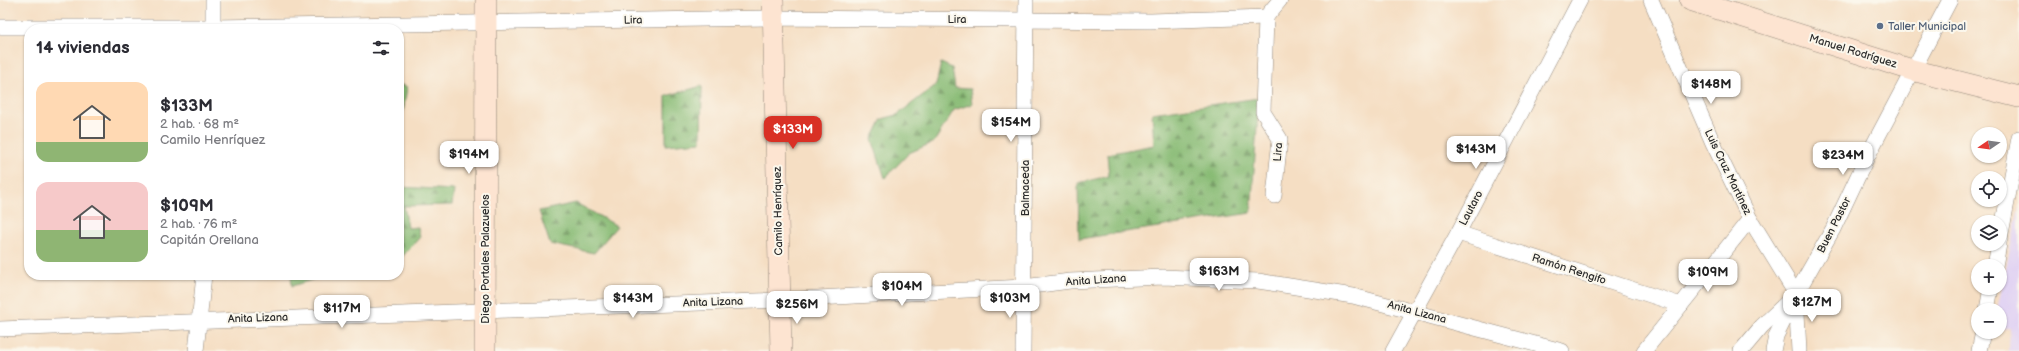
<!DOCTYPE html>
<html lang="es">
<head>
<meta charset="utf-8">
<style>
  body { margin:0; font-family:"Balsamiq Sans",sans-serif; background:#f2f2f3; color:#2b2b33; height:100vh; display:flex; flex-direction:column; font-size:15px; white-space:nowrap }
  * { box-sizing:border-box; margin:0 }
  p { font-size:13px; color:#7c7c81 }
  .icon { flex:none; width:22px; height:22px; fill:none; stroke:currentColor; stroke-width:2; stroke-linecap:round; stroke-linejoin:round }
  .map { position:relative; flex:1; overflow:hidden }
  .sheet { position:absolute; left:24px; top:24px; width:380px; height:256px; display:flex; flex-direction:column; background:#fff; border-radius:16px; box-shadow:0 1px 3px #0004 }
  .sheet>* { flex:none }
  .needle { width:26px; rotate:257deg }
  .controls { position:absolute; left:1971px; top:127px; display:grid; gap:8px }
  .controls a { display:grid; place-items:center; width:36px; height:36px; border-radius:50%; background:#fff; box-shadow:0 1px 3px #0004; font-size:20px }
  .price { position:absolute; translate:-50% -34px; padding:0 9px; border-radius:8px; background:#fff; color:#222; font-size:13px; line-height:26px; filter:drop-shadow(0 1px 2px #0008) }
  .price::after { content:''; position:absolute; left:50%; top:24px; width:12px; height:9px; margin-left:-6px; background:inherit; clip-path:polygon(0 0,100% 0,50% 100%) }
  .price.selected { background:#d93025; color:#fff }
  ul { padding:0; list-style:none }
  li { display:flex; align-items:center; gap:12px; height:100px; padding:0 12px }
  li span { display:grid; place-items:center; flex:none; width:112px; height:80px; border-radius:12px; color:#555 }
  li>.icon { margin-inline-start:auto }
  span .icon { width:48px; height:48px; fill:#fffc; stroke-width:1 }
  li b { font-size:17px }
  h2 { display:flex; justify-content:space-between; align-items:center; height:48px; padding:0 12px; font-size:17px }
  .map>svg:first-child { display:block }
  .built { fill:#e2d4f3 }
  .forest { fill:url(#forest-firs); stroke:#5a7350 }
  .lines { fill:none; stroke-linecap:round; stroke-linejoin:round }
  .street-casing { stroke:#908477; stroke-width:16 }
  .secondary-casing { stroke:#908477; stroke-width:22 }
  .street { stroke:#fff; stroke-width:15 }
  .secondary { stroke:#fde4d1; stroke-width:21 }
  .service-dot { fill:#5c6f8a; stroke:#fbf7ec; stroke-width:1.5 }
  .labels { text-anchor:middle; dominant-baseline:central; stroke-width:4; stroke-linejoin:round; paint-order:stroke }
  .street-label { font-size:11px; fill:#2b2b2b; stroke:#fbf7ec }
  .service-label { font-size:11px; fill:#4e5e75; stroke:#fbf7ec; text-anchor:start }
</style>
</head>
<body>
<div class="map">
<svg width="2019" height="351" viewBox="0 0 2019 351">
  <defs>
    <pattern id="forest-firs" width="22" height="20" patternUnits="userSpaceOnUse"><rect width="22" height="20" fill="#88bb74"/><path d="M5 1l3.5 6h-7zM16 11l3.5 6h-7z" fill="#6f985f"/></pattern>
  </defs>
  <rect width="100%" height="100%" fill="#fbf7ec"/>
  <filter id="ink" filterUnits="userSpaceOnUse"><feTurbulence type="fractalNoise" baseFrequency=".025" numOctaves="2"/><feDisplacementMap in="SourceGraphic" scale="8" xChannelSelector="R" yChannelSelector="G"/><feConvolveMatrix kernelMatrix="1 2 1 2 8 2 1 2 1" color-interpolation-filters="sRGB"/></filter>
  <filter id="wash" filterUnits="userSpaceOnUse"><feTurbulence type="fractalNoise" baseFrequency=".012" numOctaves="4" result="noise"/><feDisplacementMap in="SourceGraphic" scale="16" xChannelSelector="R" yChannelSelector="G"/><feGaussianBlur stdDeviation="0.9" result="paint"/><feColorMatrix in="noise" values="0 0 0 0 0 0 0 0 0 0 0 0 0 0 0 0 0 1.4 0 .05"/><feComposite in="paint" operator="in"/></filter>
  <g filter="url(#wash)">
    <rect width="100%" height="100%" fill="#f5dec3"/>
    <!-- built -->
    <polygon class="built" points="2019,207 2019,351 2009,351 2010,327 2000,330 2000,310 1997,310"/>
    <!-- forest -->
    <g class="forest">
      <polygon points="941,63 952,68 955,88 970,89 972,104 954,110 934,142 909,153 885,178 872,139 882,119 897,115 936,85"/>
      <polygon points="399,84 407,87 403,113 399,113"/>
      <polygon points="702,86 701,142 666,145 666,96"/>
      <polygon points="1259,98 1251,213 1079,239 1078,183 1109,176 1107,154 1154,145 1152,113"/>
      <polygon points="399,187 454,190 452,205 404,206 408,228 418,227 420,237 399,260"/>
      <polygon points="576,203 617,226 594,253 550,244 539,211"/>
      <polygon points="291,275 324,275 324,276 292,286"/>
    </g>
  </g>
  <g filter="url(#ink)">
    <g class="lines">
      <!-- street casing -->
      <g class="street-casing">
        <g id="street">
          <polyline points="213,0 213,29"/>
          <polyline points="1651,0 1713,143 1750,219 1796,294 1799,351"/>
          <polyline points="1266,17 1263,112 1280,139 1274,196"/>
          <polyline points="0,27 213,27 773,18 1151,21 1266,17 1280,0"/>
          <polyline points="1458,233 1681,305"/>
          <polyline points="2000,239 2019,138"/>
          <polyline points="1995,266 1999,244"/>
          <polyline points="1987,310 1991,288"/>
          <polyline points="0,329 780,300 1024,287 1070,281 1163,277 1258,281 1353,296 1562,351"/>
          <polyline points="196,351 204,275"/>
          <polyline points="1023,351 1026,0"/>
          <polyline points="1393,351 1458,233 1580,0"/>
          <polyline points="1644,351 1750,219"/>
          <polyline points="1741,351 1762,326 1796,294 1833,229 1867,157 1950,0"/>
          <polyline points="1773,351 1776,336 1792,304"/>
          <polyline points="1979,351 1983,332"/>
        </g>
      </g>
      <!-- secondary casing -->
      <g class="secondary-casing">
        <g id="secondary">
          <polyline points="773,0 781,351"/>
          <polyline points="1690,0 1912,70 2019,97"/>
          <polyline points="485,351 486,0"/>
        </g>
      </g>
      <!-- street -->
      <use href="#street" class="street"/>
      <!-- secondary -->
      <use href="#secondary" class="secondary"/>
    </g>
  </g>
  <!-- markers -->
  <circle class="service-dot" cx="1880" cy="26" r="4"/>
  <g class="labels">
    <!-- street labels -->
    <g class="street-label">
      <text x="957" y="19">Lira</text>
      <text transform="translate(633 20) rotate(-1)">Lira</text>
      <text transform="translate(1853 51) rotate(17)">Manuel Rodríguez</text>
      <text transform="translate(1278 152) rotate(-85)">Lira</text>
      <text transform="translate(1728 172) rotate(64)">Luis Cruz Martínez</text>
      <text transform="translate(1025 188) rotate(-90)">Balmaceda</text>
      <text transform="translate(1471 208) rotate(-62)">Lautaro</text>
      <text transform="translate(778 211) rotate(-91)">Camilo Henríquez</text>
      <text transform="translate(1834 225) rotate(-63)">Buen Pastor</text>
      <text transform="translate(485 259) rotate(-90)">Diego Portales Palazuelos</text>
      <text transform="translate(1569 269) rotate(18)">Ramón Rengifo</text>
      <text transform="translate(1096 280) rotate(-4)">Anita Lizana</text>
      <text transform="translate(713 302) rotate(-2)">Anita Lizana</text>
      <text transform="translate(1417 312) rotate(15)">Anita Lizana</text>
      <text transform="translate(258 318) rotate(-2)">Anita Lizana</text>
    </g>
    <!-- service labels -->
    <g class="service-label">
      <text x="1888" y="26">Taller Municipal</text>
    </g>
  </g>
</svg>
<div class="controls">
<a><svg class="needle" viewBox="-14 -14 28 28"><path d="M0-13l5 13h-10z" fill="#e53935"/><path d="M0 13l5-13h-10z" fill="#7c7c81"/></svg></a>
<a><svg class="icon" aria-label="locate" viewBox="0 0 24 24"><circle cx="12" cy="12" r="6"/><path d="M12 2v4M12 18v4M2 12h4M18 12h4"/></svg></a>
<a><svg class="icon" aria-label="layers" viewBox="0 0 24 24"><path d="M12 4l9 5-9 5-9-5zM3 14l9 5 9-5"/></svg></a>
<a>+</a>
<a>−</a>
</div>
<b class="price" style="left:1711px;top:105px">$148M</b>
<b class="price" style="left:1011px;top:143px">$154M</b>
<b class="price selected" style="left:793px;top:150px">$133M</b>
<b class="price" style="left:1476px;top:170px">$143M</b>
<b class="price" style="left:469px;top:175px">$194M</b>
<b class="price" style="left:1843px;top:176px">$234M</b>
<b class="price" style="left:1219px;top:292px">$163M</b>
<b class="price" style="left:1708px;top:293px">$109M</b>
<b class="price" style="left:902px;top:307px">$104M</b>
<b class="price" style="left:633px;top:319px">$143M</b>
<b class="price" style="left:1010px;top:319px">$103M</b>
<b class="price" style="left:1812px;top:323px">$127M</b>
<b class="price" style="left:797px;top:325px">$256M</b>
<b class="price" style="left:342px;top:329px">$117M</b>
<section class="sheet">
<h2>14 viviendas<svg class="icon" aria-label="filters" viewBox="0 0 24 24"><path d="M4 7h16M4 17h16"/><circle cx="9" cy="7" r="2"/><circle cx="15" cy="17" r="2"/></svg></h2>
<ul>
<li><span style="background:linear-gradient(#ffd9b3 75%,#8fb573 0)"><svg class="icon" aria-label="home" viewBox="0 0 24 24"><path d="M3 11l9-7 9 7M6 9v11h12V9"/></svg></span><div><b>$133M</b><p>2 hab. · 68 m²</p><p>Camilo Henríquez</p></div></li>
<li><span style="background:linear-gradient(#f6c9c9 60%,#8fb573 0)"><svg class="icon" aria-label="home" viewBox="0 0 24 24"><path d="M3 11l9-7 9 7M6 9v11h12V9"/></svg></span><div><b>$109M</b><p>2 hab. · 76 m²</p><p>Capitán Orellana</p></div></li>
</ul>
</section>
</div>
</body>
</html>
